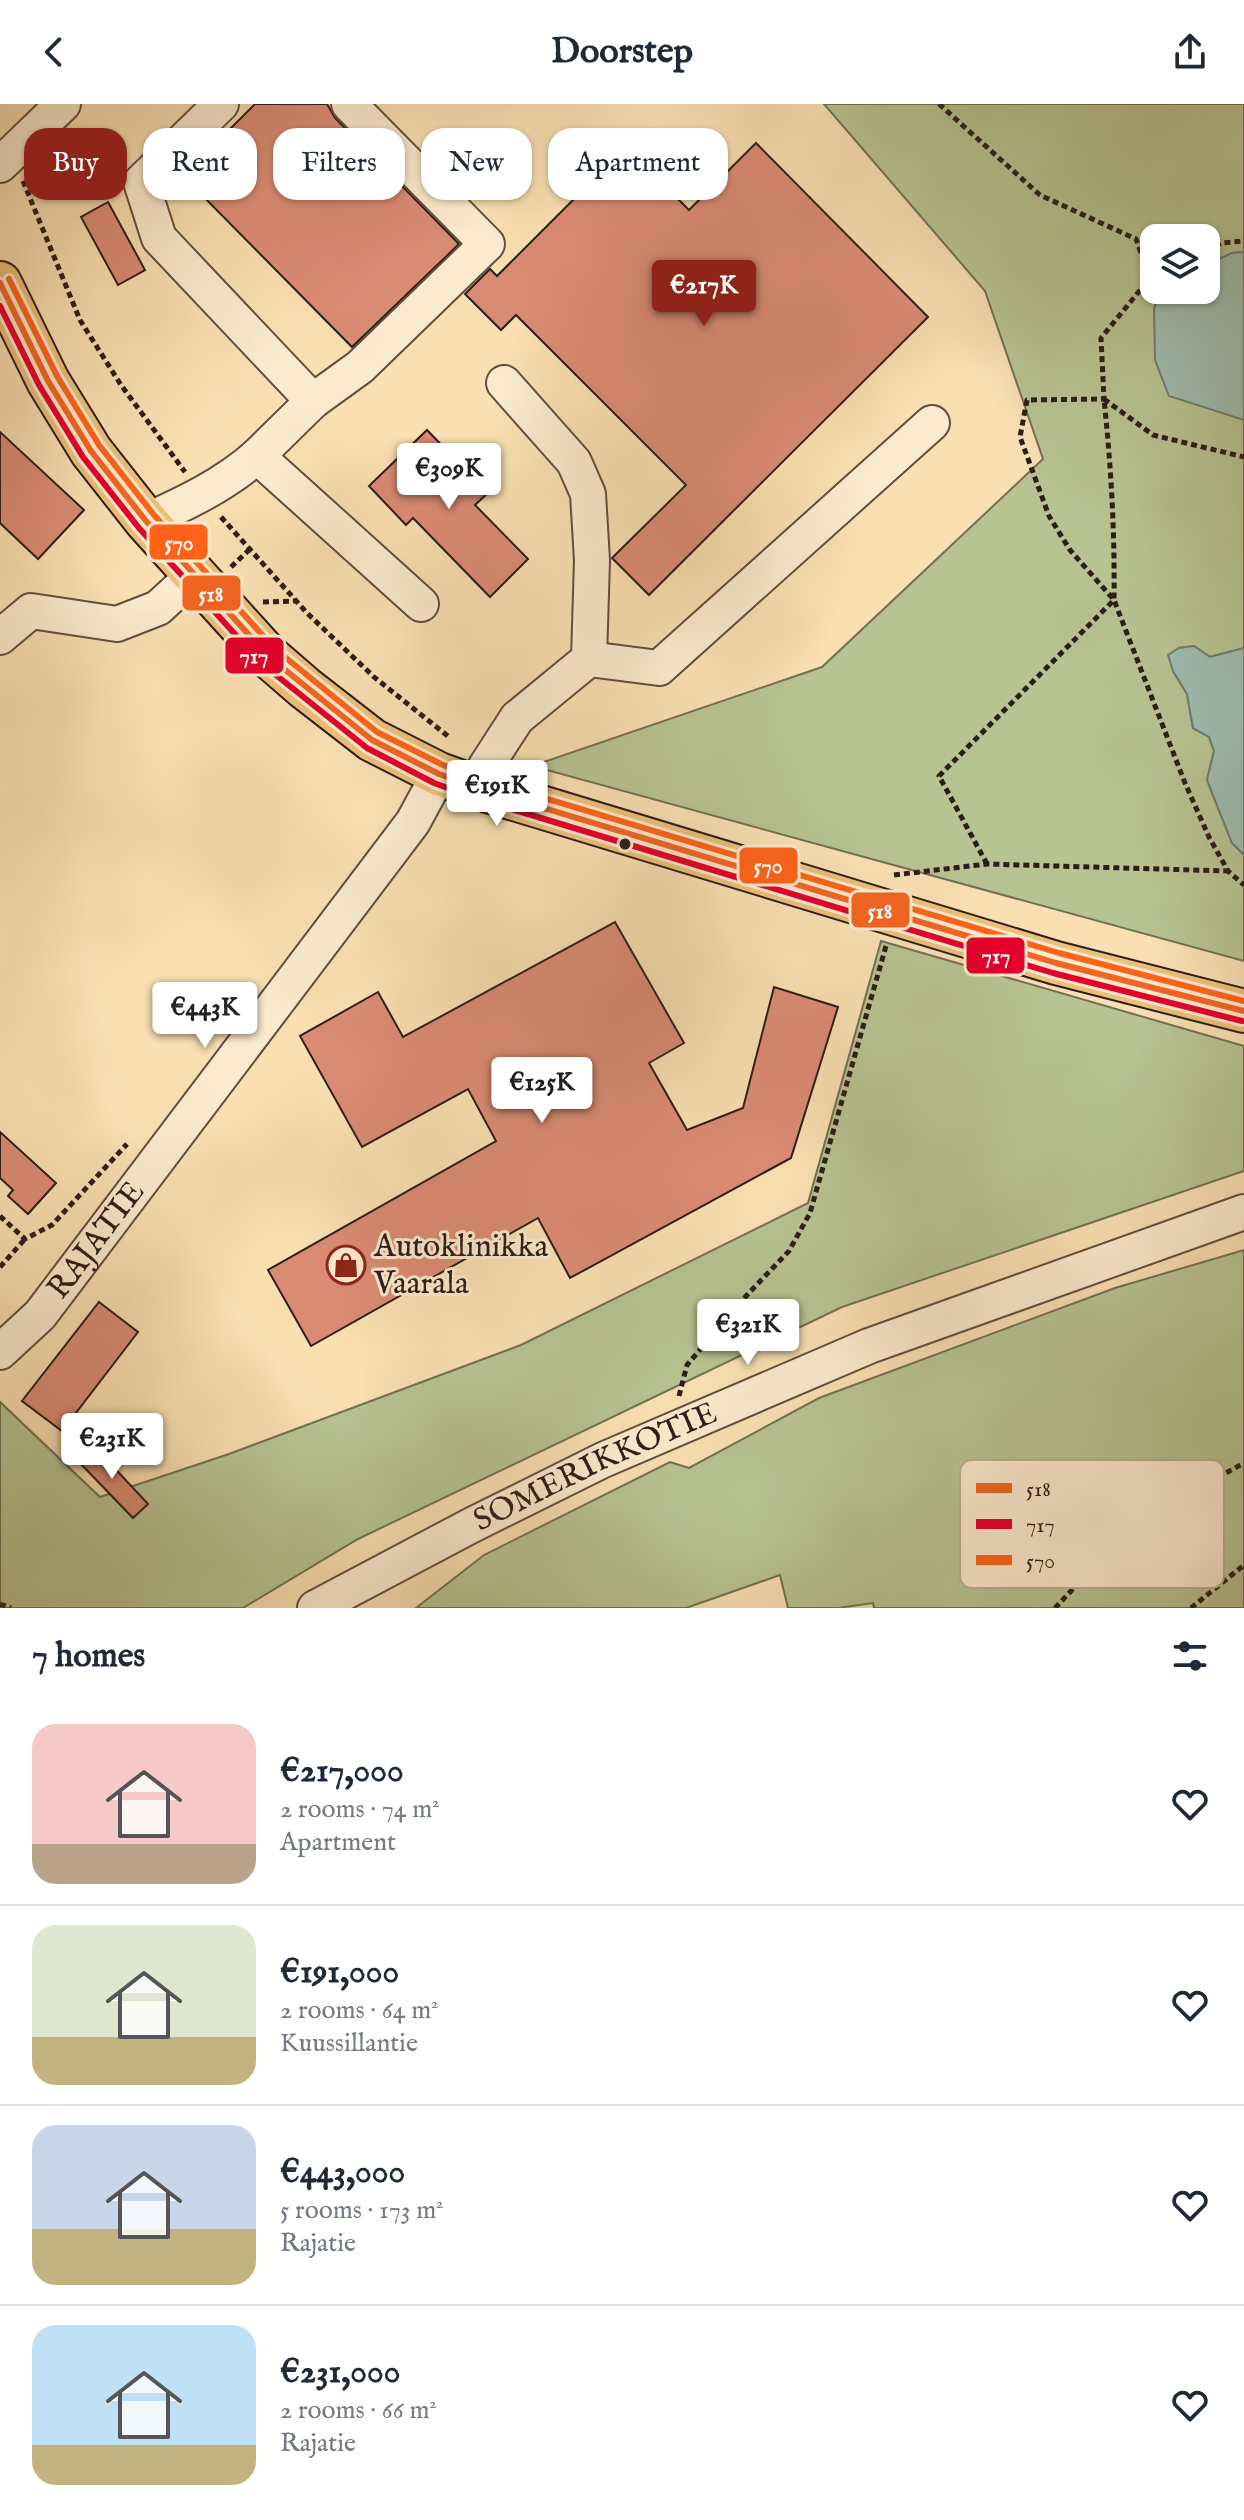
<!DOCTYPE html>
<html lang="en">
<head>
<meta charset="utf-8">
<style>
  body { margin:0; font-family:"IM FELL English",serif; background:#f6f6f7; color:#1f2937; height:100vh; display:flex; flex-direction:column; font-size:30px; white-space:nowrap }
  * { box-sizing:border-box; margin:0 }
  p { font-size:26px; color:#747a83 }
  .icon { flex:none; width:44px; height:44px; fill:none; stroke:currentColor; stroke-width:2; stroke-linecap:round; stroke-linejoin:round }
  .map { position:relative; height:1504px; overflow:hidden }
  .sheet { display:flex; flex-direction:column; background:#fff; flex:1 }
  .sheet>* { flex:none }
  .banner { position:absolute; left:24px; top:24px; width:800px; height:72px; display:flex; gap:16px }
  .tools { position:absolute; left:1140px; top:120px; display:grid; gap:16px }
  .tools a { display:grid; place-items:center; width:80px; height:80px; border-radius:16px; background:#fff; box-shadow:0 2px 6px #0004; font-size:40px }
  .price { position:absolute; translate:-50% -68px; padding:0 18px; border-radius:8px; background:#fff; color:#222; font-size:26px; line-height:52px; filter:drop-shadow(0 2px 4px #0008) }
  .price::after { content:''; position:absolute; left:50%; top:48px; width:24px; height:18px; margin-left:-12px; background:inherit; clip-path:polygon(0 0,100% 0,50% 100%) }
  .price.on { background:#8f2418; color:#fff }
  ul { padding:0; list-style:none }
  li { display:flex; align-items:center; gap:24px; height:200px; padding:0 32px }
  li+li { border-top:2px solid #e0e1e3 }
  li span { display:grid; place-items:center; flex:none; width:224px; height:160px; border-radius:24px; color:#555 }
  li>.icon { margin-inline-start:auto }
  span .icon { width:96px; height:96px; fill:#fffc; stroke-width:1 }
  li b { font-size:34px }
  h2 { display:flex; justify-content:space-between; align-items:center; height:96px; padding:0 32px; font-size:34px }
  .tag { padding:0 28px; border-radius:24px; background:#fff; box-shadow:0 2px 6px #0004; font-size:28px; line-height:72px }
  .tag.on { background:#8f2418; color:#fff }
  header { display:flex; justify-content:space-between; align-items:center; height:104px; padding:0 32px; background:#fff; font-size:36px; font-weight:700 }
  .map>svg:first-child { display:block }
  .green { fill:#b7c391; stroke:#727054; stroke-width:2 }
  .water { fill:#9ebcae; stroke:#717c72; stroke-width:2 }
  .building { fill:#da8b74; stroke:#2d1d17; stroke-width:2 }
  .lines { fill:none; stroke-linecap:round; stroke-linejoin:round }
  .minor-casing { stroke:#604e3e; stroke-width:38 }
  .major-casing { stroke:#2d1d17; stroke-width:46 }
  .path { stroke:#2d1d17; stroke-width:5; stroke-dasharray:6 4; stroke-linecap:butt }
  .minor { stroke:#fbeacd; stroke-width:34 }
  .major { stroke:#ecc079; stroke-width:42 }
  .bus-1-casing { stroke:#fbeacd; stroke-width:12 }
  .bus-2-casing { stroke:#fbeacd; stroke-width:12 }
  .bus-3-casing { stroke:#fbeacd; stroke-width:12 }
  .bus-1 { stroke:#f26522; stroke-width:6 }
  .bus-2 { stroke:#e4002b; stroke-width:6 }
  .bus-3 { stroke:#ff6319; stroke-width:6 }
  .bus-dot { fill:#2d1d17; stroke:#fbeacd; stroke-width:3 }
  .labels { text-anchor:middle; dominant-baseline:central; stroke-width:6; stroke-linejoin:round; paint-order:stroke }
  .street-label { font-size:32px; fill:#2d1d17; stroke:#fbeacd }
  .poi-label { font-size:32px; fill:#2d1d17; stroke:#fbeacd; text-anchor:start }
  .key { fill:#fbeacd; stroke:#bdac96; stroke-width:2 }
  .key-label { font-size:22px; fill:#2d1d17 }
  .line-badge { stroke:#fbeacd; stroke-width:3 }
  .badge-label { font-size:22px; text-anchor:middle; font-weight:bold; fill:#fff }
</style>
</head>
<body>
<header><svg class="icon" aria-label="back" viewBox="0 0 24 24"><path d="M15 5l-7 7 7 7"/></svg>Doorstep<svg class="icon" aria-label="share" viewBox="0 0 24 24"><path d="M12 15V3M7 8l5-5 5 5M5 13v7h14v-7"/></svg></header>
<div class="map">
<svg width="1244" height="1504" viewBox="0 0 1244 1504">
  <rect width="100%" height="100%" fill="#f9dfb2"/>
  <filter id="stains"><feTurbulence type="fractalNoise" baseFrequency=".0025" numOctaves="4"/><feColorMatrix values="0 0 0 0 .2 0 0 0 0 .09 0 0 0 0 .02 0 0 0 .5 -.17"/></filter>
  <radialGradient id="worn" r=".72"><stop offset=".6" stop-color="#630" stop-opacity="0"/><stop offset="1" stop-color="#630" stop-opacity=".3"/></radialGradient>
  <!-- green -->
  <g class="green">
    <polygon points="824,0 1244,0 1244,148 1232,149 1206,161 1206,134 1154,134 1154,186 1161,186 1154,205 1222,308 1244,316 1244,544 1210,553 1194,542 1179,544 1173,567 1187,590 1193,624 1209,633 1214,647 1207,676 1232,739 1244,751 1244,857 532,662 822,563 1043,355 985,187"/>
    <polygon points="881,837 1244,942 1244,1067 842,1203 358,1435 243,1504 0,1504 0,1298 100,1393 229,1350 521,1241 808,1099"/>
    <polygon points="1244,1146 1244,1504 874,1504 873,1499 838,1504 788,1504 780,1471 686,1504 416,1504 484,1451 670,1358 689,1364 819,1294 1115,1184"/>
  </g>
  <!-- water -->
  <g class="water">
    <polygon points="1244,148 1244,316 1169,292 1155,256 1154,205 1161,186 1206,186 1206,161 1232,149"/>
    <polygon points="1194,542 1210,553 1244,544 1244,751 1232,739 1207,676 1214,647 1209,633 1193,624 1187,590 1173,567 1168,551 1179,544"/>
  </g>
  <!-- building -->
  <g class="building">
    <polygon points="255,0 327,0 335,14 459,140 352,243 183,72"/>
    <polygon points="756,39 928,213 649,491 612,454 686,381 516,211 501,226 465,190 490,165 497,172 626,43 689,106"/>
    <polygon points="108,98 145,166 118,181 81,113"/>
    <polygon points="427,326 488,389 475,401 528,455 490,493 413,414 406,421 369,382"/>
    <polygon points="0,328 84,406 38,455 0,419"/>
    <polygon points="615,818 684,939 649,959 687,1026 743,1004 774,883 838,903 791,1054 570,1174 538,1114 311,1242 268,1166 496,1037 468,985 362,1043 300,932 378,888 403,933"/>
    <polygon points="0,1028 56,1079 28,1110 8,1092 13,1086 0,1074"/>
    <polygon points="99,1198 138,1228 62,1327 22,1297"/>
    <polygon points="93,1341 148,1400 133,1414 77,1356"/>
  </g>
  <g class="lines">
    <!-- minor casing -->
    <g class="minor-casing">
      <g id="minor">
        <polyline points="221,0 141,78 159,134 313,297"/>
        <polyline points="0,61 63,0"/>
        <polyline points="504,279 574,358 588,390 592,456 589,555"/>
        <polyline points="257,352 313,297 360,263 487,140 349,0"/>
        <path d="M146,417C186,399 224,381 257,352L421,500"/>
        <polyline points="0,533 31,507 117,520 158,504 194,471"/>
        <polyline points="478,684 486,662 517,614 589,555 659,564 932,319"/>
        <path id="s1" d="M0,1248L40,1211L413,718L439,670"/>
        <path id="s2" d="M315,1504L472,1421L603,1356L869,1242L1244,1108"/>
      </g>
    </g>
    <!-- major casing -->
    <g class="major-casing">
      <polyline id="major" points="0,179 48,277 91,347 146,417 268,552 305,584 372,636 439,670 478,684 1056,859 1244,907"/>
    </g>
    <!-- path -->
    <g class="path">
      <polyline points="939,0 1040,91 1136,135 1150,174"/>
      <polyline points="23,77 80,216 121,281 185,368"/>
      <polyline points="1206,146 1221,139 1244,137"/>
      <polyline points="1154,172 1150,174 1101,234 1104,295 1027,296 1020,333 1049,412 1070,446 1114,496 1185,679 1209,733 1228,767 1244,781"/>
      <polyline points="1104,295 1153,331 1244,353"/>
      <polyline points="221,413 307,509 374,573 449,633"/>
      <polyline points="231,463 250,445"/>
      <polyline points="263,498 296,497"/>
      <path d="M987,760L939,672L1114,496C1115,429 1111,362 1104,295"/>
      <polyline points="894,771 987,760 1228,767"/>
      <polyline points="0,1112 25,1135 52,1121 127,1040"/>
      <polyline points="0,1163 25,1135"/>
      <polyline points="679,1292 687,1261 747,1191 789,1147 810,1109 886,842"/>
      <polyline points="0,1500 11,1504"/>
      <polyline points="1055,1504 1103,1453 1168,1401 1244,1359"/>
      <polyline points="1191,1504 1244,1461"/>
    </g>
    <!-- minor -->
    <use href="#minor" class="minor"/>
    <!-- major -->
    <use href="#major" class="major"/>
    <!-- bus-1 casing -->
    <g class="bus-1-casing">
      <polyline id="bus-1" points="0,179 48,277 91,347 146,417 268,552 372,636 439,670 478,684 1056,859 1244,907"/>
    </g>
    <!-- bus-2 casing -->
    <g class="bus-2-casing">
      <polyline id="bus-2" points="0,202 39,281 83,353 139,424 261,559 367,644 434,679 475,694 1053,869 1242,917"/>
    </g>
    <!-- bus-3 casing -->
    <g class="bus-3-casing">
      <polyline id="bus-3" points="9,175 57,272 99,341 154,411 275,545 377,628 443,661 481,675 1059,849 1244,897"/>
    </g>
    <!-- bus-1 -->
    <use href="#bus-1" class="bus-1"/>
    <!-- bus-2 -->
    <use href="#bus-2" class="bus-2"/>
    <!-- bus-3 -->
    <use href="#bus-3" class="bus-3"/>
  </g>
  <!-- icons -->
  <defs>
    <g id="shop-ring" transform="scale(2)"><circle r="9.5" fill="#fbeacd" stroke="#8f2418" stroke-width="1.5"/><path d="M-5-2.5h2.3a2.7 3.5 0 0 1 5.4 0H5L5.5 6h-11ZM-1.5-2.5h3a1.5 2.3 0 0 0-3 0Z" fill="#8f2418"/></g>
  </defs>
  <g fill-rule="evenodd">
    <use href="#shop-ring" x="346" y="1161"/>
  </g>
  <!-- markers -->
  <circle class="bus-dot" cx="625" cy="740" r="7"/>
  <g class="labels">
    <!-- street labels -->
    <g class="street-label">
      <text stroke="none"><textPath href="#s1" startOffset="148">RAJATIE</textPath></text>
      <text stroke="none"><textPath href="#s2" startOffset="314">SOMERIKKOTIE</textPath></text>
    </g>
    <!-- poi labels -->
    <g class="poi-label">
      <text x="374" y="1143">Autoklinikka<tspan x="374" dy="37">Vaarala</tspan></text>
    </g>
  </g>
  <!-- legend -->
  <rect x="960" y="1356" width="264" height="128" rx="12" class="key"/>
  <rect x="976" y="1379" width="36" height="10" fill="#f26522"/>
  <rect x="976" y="1415" width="36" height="10" fill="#e4002b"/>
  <rect x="976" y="1451" width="36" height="10" fill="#ff6319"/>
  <g class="key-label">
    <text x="1026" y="1392">518</text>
    <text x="1026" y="1428">717</text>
    <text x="1026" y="1464">570</text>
  </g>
  <g class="line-badge">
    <rect x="148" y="419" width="61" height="38" rx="8" fill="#ff6319"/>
    <rect x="181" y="470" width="61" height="38" rx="8" fill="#f26522"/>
    <rect x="224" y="532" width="61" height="39" rx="8" fill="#e4002b"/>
    <rect x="738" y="742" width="61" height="39" rx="8" fill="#ff6319"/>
    <rect x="850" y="787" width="61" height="38" rx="8" fill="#f26522"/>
    <rect x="965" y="832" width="61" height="39" rx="8" fill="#e4002b"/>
  </g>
  <g class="badge-label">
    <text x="179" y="446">570</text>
    <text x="211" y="497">518</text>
    <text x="254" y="559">717</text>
    <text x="768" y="769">570</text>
    <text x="880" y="814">518</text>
    <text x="996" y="859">717</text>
  </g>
  <rect width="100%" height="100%" filter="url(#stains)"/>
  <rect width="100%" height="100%" fill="url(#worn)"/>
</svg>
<div class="tools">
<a><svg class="icon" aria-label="layers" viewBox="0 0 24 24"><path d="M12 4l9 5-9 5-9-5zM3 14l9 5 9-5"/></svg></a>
</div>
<b class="price on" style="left:704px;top:224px">€217K</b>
<b class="price" style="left:449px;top:407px">€309K</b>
<b class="price" style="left:497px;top:724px">€191K</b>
<b class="price" style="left:205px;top:946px">€443K</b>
<b class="price" style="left:542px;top:1021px">€125K</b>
<b class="price" style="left:748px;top:1263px">€321K</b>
<b class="price" style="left:112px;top:1377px">€231K</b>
<div class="banner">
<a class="tag on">Buy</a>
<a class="tag">Rent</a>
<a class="tag">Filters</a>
<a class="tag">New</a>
<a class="tag">Apartment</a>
</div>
</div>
<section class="sheet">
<h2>7 homes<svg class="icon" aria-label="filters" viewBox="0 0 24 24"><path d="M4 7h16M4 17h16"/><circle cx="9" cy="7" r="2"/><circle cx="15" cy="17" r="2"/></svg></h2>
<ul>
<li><span style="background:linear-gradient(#f6c9c9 75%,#b9a48a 0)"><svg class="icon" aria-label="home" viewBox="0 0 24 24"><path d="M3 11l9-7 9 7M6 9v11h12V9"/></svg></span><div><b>€217,000</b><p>2 rooms · 74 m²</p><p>Apartment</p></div><svg class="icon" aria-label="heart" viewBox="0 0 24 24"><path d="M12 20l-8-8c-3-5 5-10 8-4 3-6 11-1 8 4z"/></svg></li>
<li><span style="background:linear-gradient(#dfe7d0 70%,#c2b280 0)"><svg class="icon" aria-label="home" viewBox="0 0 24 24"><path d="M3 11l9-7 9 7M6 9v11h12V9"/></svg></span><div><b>€191,000</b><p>2 rooms · 64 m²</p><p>Kuussillantie</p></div><svg class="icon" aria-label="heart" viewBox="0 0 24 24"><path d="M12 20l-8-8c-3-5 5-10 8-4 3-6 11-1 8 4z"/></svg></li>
<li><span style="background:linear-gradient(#c9d6e8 65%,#c2b280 0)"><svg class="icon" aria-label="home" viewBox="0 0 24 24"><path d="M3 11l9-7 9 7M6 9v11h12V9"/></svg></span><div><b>€443,000</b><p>5 rooms · 173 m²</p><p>Rajatie</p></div><svg class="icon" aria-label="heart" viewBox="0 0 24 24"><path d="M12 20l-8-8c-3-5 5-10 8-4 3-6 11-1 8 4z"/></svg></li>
<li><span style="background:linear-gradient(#bfe0f5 75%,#c2b280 0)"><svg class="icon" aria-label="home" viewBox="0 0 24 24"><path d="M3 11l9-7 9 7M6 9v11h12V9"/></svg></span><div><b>€231,000</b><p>2 rooms · 66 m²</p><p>Rajatie</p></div><svg class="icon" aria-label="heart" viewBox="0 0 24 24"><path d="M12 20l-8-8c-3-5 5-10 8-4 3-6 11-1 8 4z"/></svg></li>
</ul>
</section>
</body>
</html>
